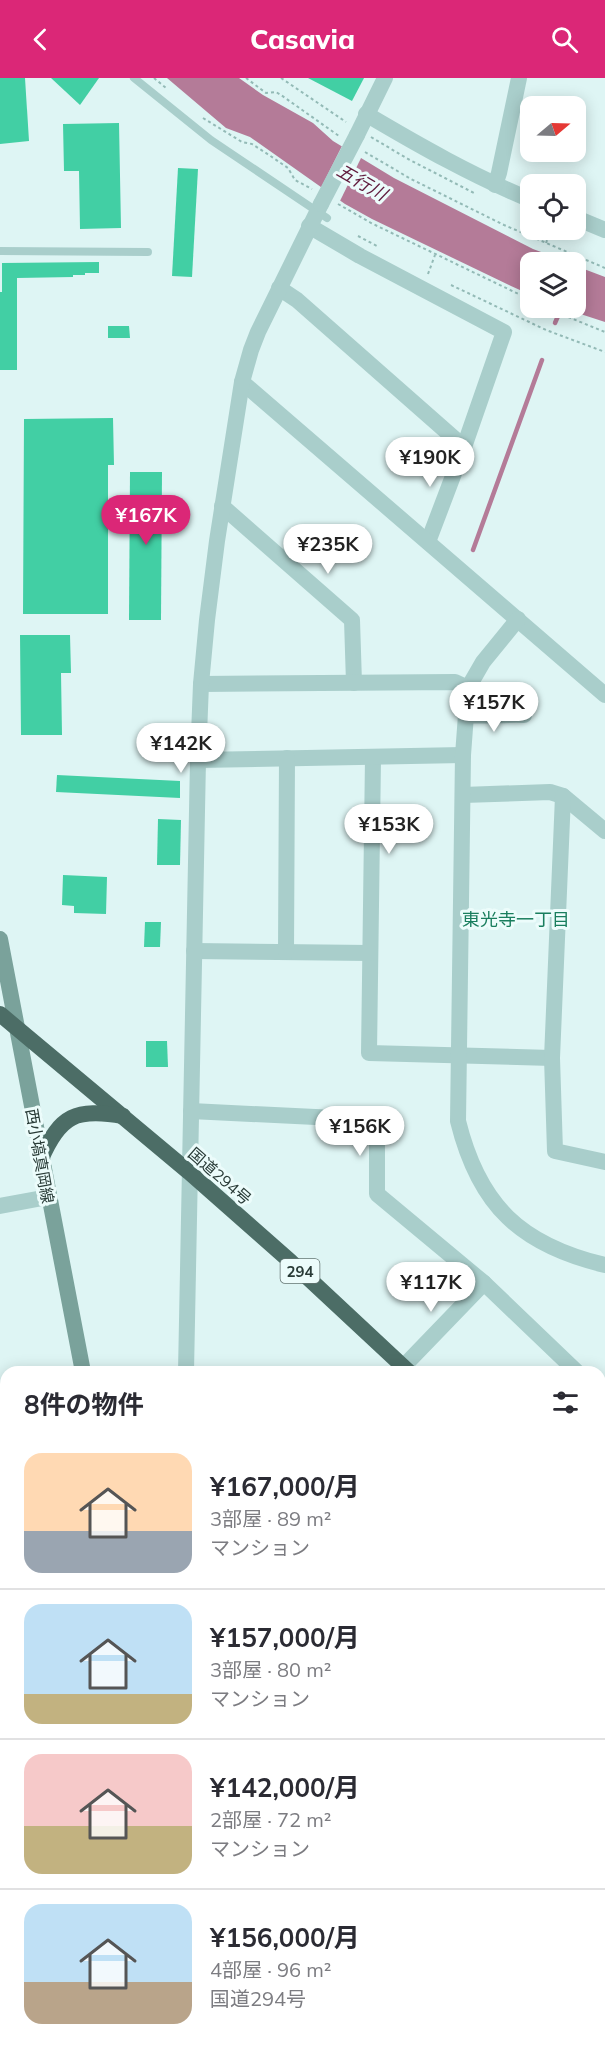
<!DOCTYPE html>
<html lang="ja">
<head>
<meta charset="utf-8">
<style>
  body { margin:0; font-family:Mulish,"Noto Sans JP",sans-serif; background:#f7f7f7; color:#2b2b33; height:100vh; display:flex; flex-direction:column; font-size:22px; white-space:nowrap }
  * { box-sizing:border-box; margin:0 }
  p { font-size:20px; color:#7c7c81 }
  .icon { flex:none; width:33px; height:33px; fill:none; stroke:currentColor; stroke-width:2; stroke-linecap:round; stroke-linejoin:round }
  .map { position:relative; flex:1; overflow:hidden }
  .panel { position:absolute; left:0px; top:1288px; width:606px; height:686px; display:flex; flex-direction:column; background:#fff; border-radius:18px 18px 0 0; box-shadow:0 3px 15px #0003 }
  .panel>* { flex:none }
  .needle { width:39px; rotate:71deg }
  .fabs { position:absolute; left:520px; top:18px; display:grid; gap:12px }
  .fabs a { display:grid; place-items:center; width:66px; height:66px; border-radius:12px; background:#fff; box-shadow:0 3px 15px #0003; font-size:30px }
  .price { position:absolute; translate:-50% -51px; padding:0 14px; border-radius:21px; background:#fff; color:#222; font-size:20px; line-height:39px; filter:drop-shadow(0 2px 3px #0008) }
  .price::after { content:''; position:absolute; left:50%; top:36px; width:18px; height:14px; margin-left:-9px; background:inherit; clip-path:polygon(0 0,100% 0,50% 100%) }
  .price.on { background:#db2777; color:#fff }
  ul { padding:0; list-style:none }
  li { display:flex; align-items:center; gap:18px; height:150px; padding:0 24px }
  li+li { border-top:2px solid #e1e1e2 }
  li span { display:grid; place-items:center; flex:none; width:168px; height:120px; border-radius:18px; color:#555 }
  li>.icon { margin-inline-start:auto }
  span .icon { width:72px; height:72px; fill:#fffc; stroke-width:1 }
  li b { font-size:26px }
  h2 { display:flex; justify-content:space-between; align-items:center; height:72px; padding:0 24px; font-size:26px }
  header { display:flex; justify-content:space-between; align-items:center; height:78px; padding:0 24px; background:#db2777; color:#fff; font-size:27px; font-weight:800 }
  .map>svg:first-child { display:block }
  .water { fill:#b47b98 }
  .pier { fill:#def5f4 }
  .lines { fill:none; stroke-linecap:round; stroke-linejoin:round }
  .stream { stroke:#b47b98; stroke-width:4.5 }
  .building { fill:#42cfa4 }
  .path { stroke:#93bab6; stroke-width:2; stroke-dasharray:3 3; stroke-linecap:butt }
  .service { stroke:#a9cecb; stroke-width:8 }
  .minor { stroke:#a9cecb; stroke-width:16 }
  .tertiary { stroke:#a9cecb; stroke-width:16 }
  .secondary { stroke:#7aa29b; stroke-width:16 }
  .trunk { stroke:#4c6d66; stroke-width:16 }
  .tertiary-bridge { stroke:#a9cecb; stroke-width:16 }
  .labels { text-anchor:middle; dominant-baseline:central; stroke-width:6; stroke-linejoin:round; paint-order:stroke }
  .shield { fill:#ecfcfb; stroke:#647572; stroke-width:1.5 }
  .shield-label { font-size:15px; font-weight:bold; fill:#293b37 }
  .street-label { font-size:16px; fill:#293b37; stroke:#ecfcfb }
  .water-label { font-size:18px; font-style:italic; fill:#601b3d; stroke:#ecfcfb }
  .neighbourhood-label { font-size:18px; fill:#1a7e5e; stroke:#ecfcfb }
</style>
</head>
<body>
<header><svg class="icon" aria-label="back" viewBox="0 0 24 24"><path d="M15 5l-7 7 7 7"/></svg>Casavia<svg class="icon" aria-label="search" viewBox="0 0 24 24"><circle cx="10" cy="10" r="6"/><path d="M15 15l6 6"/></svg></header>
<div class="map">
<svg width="605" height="1973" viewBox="0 0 605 1973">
  <rect width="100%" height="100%" fill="#def5f4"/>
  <!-- water -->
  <g class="water">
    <polygon points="167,0 239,0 263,17 313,45 333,63 394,100 533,171 568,184 531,184 531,217 511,208 372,141 345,126 250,59 226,50"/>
    <polygon points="576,188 605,199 605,244 562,230 576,230"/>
  </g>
  <!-- pier -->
  <polygon class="pier" points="343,66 362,78 339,125 320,112"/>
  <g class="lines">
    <!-- stream -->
    <g class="stream">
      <polyline points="555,245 558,238"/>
      <polyline points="473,472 542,282"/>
    </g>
  </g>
  <!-- building -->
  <g class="building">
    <polygon points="0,0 25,0 29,63 0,66"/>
    <polygon points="51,0 99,0 80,27"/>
    <polygon points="308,0 364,0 352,23"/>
    <polygon points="119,45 121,150 80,151 79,93 64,93 63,46"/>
    <polygon points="178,90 198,91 192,199 172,198"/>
    <polygon points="99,184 99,195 85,195 85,197 73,197 73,199 17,200 17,292 0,292 0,214 2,214 2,185"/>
    <polygon points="108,248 129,248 130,260 108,260"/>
    <polygon points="113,340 114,387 108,387 108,536 23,536 24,341"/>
    <polygon points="130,394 162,394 161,542 129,542"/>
    <polygon points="20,557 70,557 71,595 61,595 62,657 21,657"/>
    <polygon points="57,697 180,703 180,720 56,714"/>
    <polygon points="158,741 181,742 180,787 157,787"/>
    <polygon points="63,797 107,799 106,836 74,835 74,828 62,827"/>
    <polygon points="145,844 161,844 160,869 144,869"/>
    <polygon points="146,963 167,963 168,989 146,989"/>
  </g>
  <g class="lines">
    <!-- path -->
    <g class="path">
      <polyline points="154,0 166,10"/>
      <polyline points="246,0 266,15 276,14 281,17 339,58"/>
      <polyline points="281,0 346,44"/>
      <polyline points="203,40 242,64 252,66 269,77 288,90 295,102 312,111"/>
      <polyline points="371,59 408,81 474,115"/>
      <polyline points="365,74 411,101 504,147 605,190"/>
      <polyline points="338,126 371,145 531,222"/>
      <polyline points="560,152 569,155"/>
      <polyline points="358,158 377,168"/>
      <polyline points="546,165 551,152"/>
      <polyline points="428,196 435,177"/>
      <polyline points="451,207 546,252 605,274"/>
      <polyline points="546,230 605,254"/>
      <polyline points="600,1688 605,1688"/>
      <polyline points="600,1913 605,1914"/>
    </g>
    <!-- service -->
    <g class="service">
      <polyline points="134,0 211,62 327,140"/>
      <polyline points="0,173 148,174"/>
    </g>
    <!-- minor -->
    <g class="minor">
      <path d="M366,36C420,68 473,98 531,122"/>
      <polyline points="495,107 499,95 519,0"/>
      <polyline points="576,140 605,152"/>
      <polyline points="309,148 360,178 504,254 464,369 428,464"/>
      <polyline points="279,210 297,222 464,369"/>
      <polyline points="222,428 352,542 354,605"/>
      <polyline points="201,606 455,604 468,610"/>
      <path d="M467,637C486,639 505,636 524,637"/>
      <polyline points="373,680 369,975 552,980"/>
      <polyline points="198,682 463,677"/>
      <polyline points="463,717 550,714 563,718 605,753"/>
      <polyline points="563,718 552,980 555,1073 605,1084"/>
      <polyline points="194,873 370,875"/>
      <polyline points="286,874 287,680"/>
      <polyline points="191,1033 377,1042 377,1116 484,1205 577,1294"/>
      <polyline points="0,1128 48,1119"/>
      <polyline points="403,1289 484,1205"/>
      <polyline points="600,1317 605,1322"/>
      <polyline points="600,1637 605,1642"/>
      <polyline points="0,1823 6,1823"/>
    </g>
    <!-- tertiary -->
    <g class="tertiary">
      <polyline points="357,57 385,0"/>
      <polyline points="242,304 605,617"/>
      <path d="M518,541L483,584L468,610L463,677L458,1043C479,1128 521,1167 605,1187"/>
      <polyline points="186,1294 198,682 201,606 207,542 217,463 242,304 251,272 258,254 321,126"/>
    </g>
    <!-- secondary -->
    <g class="secondary">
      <polyline points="0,861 83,1294"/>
      <polyline points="215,1968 216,1973"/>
    </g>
    <!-- trunk -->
    <g class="trunk">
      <polyline points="0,936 189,1094 291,1184 409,1294"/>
      <path d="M41,1081C60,1037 76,1030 123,1038"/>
      <polyline points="600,1488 605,1494"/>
    </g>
    <!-- tertiary-bridge -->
    <polyline class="tertiary-bridge" points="321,126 357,57"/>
  </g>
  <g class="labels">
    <!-- shield labels -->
    <rect class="shield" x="280.5" y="1181" width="39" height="24" rx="4.5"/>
    <g class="shield-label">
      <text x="300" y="1193">294</text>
    </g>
    <!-- street labels -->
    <g class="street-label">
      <text transform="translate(40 1078) rotate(80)">西小塙真岡線</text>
      <text transform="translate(220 1098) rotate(41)">国道294号</text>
    </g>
    <!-- water labels -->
    <g class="water-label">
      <text transform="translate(362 104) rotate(30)">五行川</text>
    </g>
    <!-- neighbourhood labels -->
    <g class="neighbourhood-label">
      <text x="516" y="841">東光寺一丁目</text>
    </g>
  </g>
</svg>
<div class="fabs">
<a><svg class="needle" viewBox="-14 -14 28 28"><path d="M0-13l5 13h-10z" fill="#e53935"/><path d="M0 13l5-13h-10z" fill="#7c7c81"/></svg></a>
<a><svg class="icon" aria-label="locate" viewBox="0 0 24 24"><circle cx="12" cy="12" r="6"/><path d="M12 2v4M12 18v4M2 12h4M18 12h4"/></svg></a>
<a><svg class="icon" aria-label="layers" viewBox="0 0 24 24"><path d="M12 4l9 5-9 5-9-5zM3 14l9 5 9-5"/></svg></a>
</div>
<b class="price" style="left:430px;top:410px">¥190K</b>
<b class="price on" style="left:146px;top:468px">¥167K</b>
<b class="price" style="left:328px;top:497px">¥235K</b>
<b class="price" style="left:494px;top:655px">¥157K</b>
<b class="price" style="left:181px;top:696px">¥142K</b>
<b class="price" style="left:389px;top:777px">¥153K</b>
<b class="price" style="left:360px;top:1079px">¥156K</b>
<b class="price" style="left:431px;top:1235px">¥117K</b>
<section class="panel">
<h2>8件の物件<svg class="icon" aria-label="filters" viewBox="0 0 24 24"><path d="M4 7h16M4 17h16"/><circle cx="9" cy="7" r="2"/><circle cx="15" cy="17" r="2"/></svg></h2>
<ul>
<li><span style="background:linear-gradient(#ffd9b3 65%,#9aa5b1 0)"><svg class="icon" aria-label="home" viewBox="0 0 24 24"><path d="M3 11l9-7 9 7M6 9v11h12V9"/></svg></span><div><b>¥167,000/月</b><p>3部屋 · 89 m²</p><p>マンション</p></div></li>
<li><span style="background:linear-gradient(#bfe0f5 75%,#c2b280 0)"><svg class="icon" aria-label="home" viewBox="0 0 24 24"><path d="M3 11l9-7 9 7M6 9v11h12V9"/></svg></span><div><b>¥157,000/月</b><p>3部屋 · 80 m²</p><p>マンション</p></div></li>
<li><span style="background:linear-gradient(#f6c9c9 60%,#c2b280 0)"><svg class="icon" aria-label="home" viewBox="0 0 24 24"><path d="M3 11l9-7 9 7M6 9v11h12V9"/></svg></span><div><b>¥142,000/月</b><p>2部屋 · 72 m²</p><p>マンション</p></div></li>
<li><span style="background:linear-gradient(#bfe0f5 65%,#b9a48a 0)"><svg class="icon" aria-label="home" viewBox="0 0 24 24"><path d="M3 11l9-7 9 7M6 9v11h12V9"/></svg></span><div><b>¥156,000/月</b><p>4部屋 · 96 m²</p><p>国道294号</p></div></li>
</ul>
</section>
</div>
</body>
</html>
